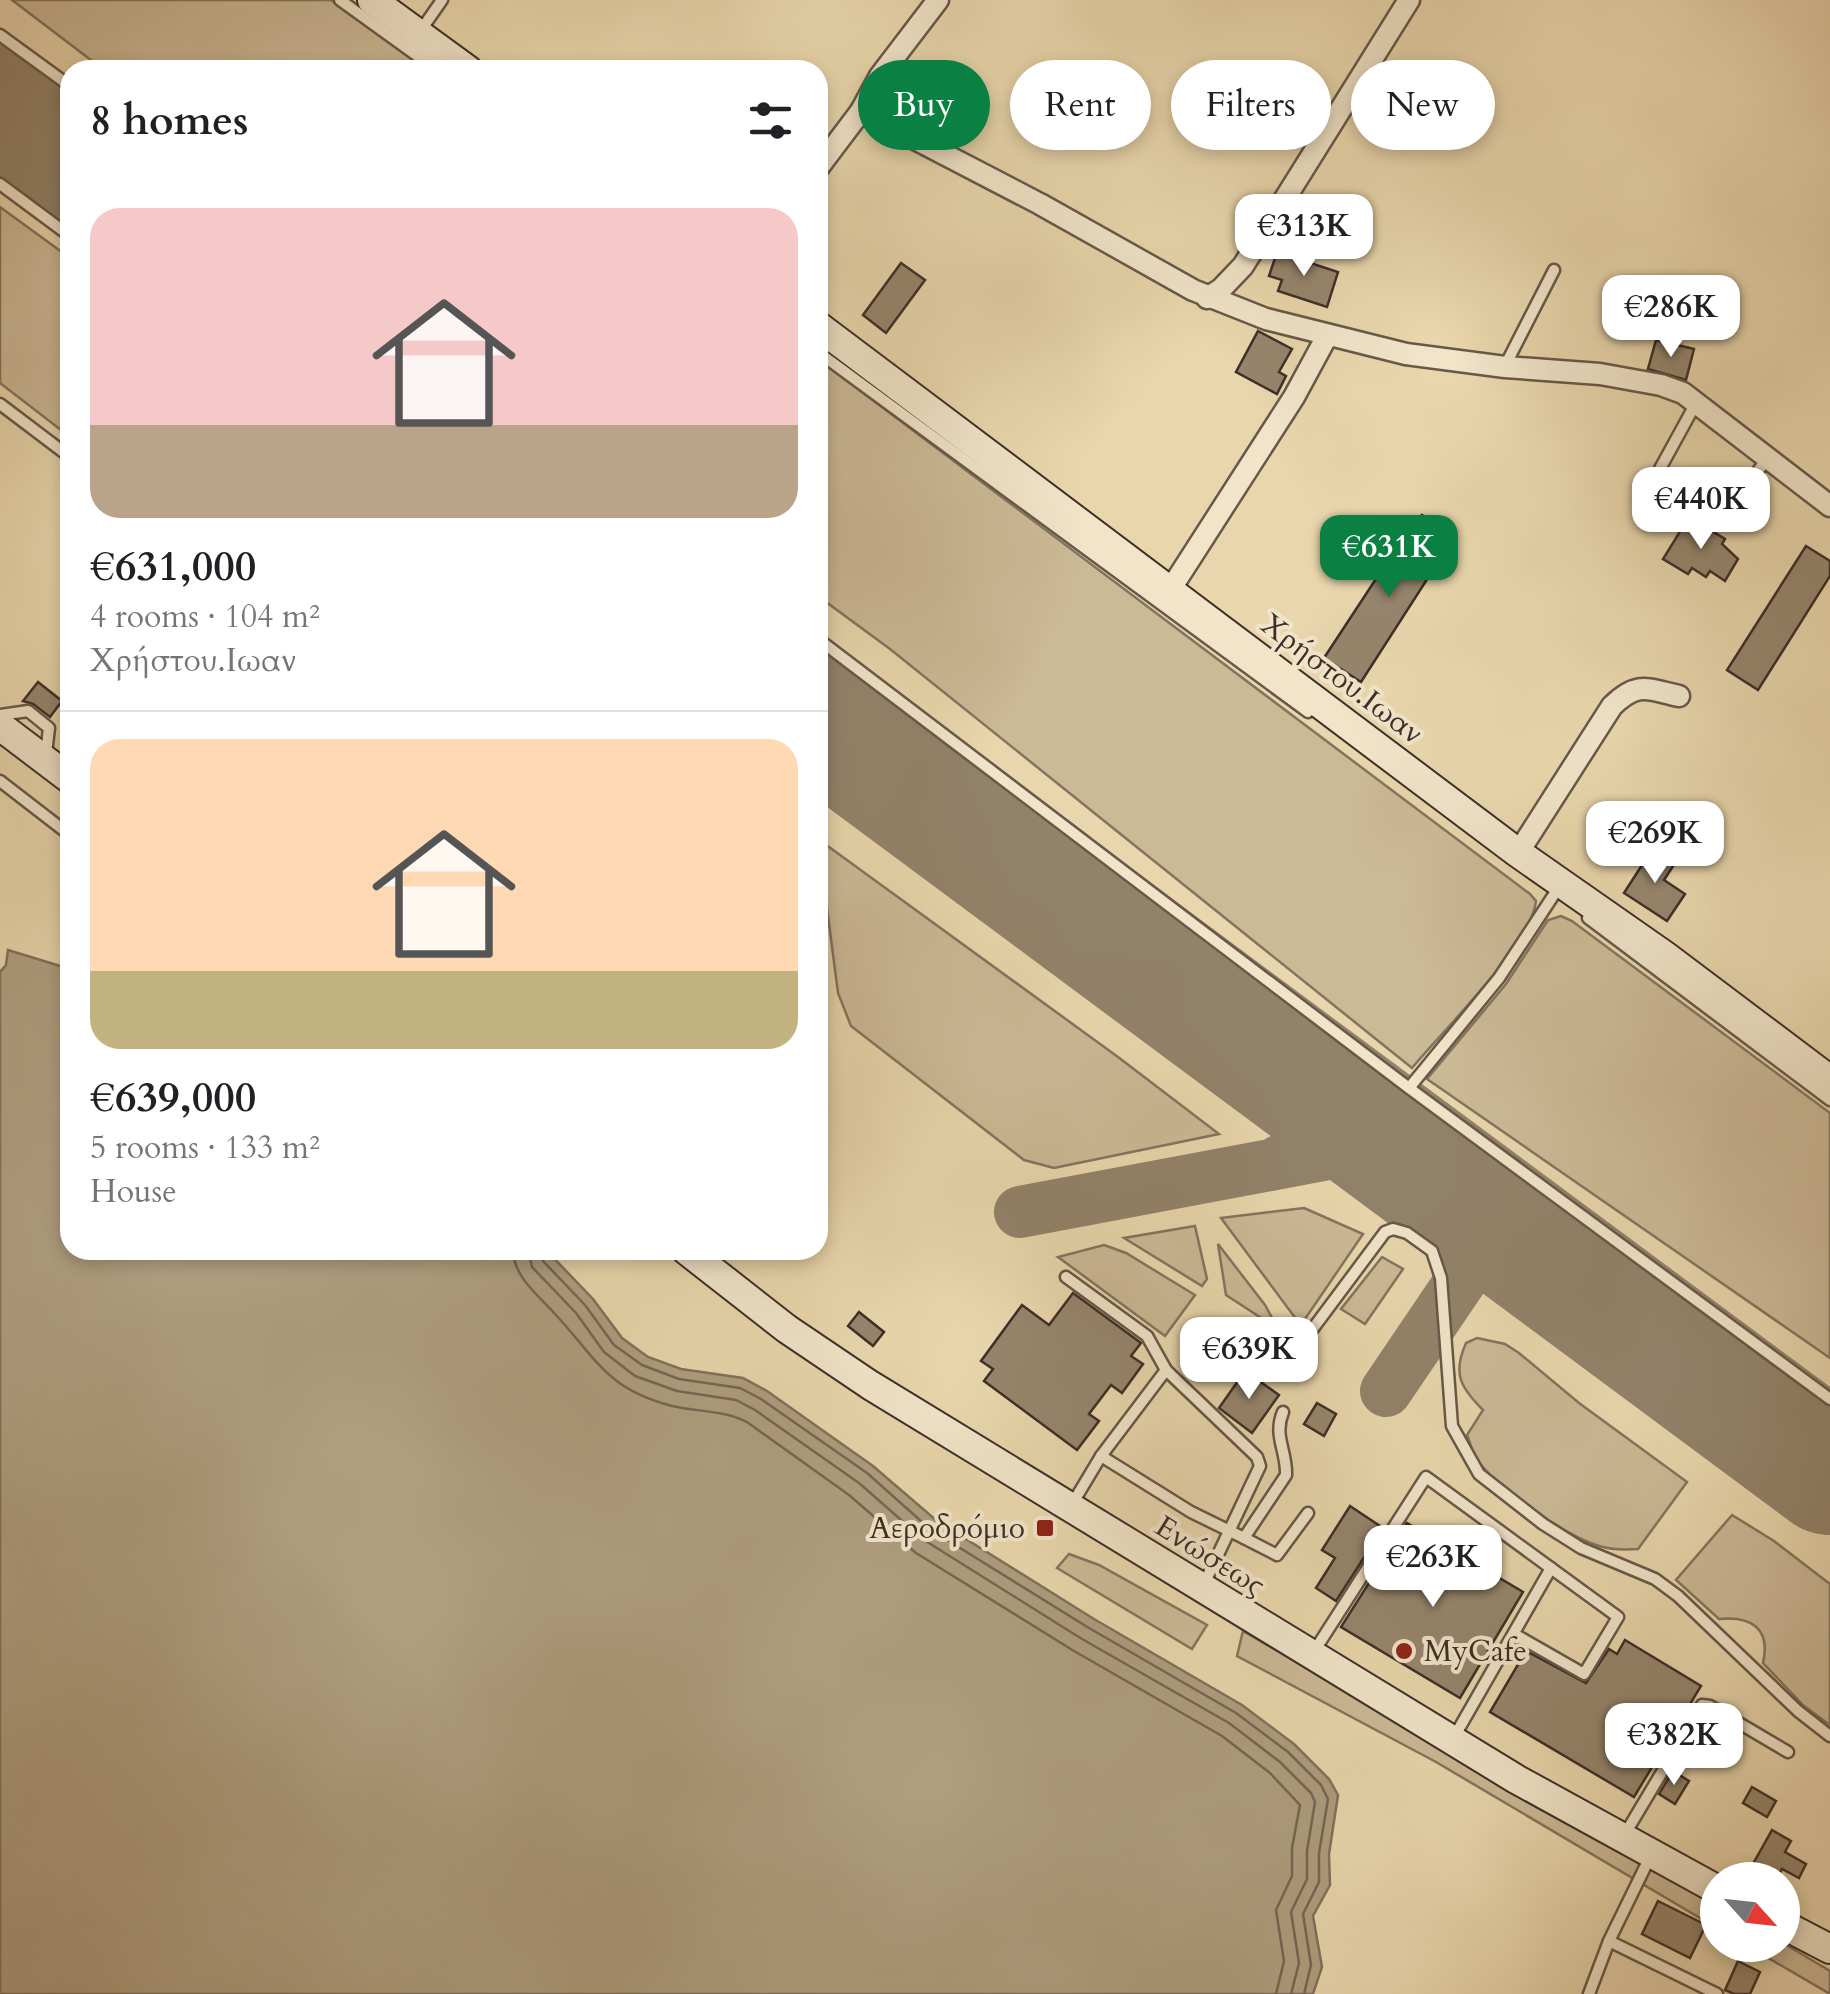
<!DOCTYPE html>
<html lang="en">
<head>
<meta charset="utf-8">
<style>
  body { margin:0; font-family:Cardo,serif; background:#f2f2f2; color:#202124; height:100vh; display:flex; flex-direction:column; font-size:38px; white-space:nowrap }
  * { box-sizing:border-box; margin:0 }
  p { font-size:32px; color:#757577 }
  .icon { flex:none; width:55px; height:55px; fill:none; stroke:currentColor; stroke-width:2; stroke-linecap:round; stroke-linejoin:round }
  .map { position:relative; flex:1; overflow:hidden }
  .side { position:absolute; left:60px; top:60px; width:768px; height:1200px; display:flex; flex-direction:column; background:#fff; border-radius:30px; box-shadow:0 5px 15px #0003 }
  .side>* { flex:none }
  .hud { position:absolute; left:858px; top:60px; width:822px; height:90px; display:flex; gap:20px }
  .needle { width:65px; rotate:117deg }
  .buttons { position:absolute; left:1700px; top:1862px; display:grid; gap:20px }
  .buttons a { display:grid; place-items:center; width:100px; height:100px; border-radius:50%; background:#fff; box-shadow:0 5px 15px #0003; font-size:50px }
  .price { position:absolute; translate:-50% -85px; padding:0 22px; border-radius:20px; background:#fff; color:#222; font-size:32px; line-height:65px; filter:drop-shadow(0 2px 5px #0008) }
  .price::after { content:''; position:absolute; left:50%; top:60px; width:30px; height:22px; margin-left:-15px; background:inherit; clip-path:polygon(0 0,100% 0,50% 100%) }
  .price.on { background:#0b8043; color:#fff }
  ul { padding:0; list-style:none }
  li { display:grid; align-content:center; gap:20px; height:530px; padding:0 30px }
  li+li { border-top:2px solid #e0e0e0 }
  li span { display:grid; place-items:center; height:310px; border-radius:30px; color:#555 }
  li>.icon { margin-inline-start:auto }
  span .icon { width:180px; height:180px; fill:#fffc; stroke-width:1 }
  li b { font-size:42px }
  h2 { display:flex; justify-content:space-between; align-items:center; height:120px; padding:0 30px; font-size:42px }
  .pill { padding:0 35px; border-radius:45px; background:#fff; box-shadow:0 5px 15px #0003; font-size:35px; line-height:90px }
  .pill.on { background:#0b8043; color:#fff }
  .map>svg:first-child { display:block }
  .green { fill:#ccb996; stroke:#84745f; stroke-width:2.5 }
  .water { fill:#ae9d7f; stroke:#80715c; stroke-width:2.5 }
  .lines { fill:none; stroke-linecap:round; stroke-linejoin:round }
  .shore { stroke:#756654; stroke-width:2.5 }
  .taxiway { stroke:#92826a; stroke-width:52 }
  .runway { stroke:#92826a; stroke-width:132 }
  .building { fill:#96856d; stroke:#3c2e28; stroke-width:2.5 }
  .lane-casing { stroke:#675849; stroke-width:15 }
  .street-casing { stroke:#675849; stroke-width:25 }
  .secondary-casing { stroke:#3c2e28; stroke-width:32 }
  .lane { stroke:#f1e4c9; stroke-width:10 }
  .street { stroke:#f1e4c9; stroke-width:20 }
  .secondary { stroke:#f1e4c9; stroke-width:28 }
  .poi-dot { fill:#8f2418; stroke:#f1e4c9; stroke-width:4 }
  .labels { text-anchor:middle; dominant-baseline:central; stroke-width:8; stroke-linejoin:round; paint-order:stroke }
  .street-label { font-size:30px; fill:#3c2e28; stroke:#f1e4c9 }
  .poi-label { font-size:30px; fill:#3c2e28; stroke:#f1e4c9; text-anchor:end }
</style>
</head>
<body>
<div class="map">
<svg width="1830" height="1994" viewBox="0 0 1830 1994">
  <rect width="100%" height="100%" fill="#e9d6ac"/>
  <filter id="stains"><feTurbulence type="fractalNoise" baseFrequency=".002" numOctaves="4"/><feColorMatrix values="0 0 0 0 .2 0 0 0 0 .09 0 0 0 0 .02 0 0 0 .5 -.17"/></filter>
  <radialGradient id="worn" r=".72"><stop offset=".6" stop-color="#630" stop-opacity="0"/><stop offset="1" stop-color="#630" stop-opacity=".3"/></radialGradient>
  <!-- green -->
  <g class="green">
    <polygon points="12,0 331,0 428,70 104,70"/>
    <polygon points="0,207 70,258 70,437 0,383"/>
    <path d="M818,359L1530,894L1536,901C1532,943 1441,1033 1412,1068L890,649L818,596Z"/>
    <polygon points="818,839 1118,1057 1219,1134 1054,1168 1024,1160 851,1026 838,993"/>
    <polygon points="1561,916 1572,921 1830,1113 1830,1358 1427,1079 1506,984 1548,920"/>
    <polygon points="1304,1208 1363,1234 1305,1319 1296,1319 1221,1218"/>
    <polygon points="1195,1226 1207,1279 1202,1286 1124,1238"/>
    <polygon points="1218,1244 1265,1305 1278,1329 1226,1295"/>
    <polygon points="1104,1245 1126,1253 1195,1295 1165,1336 1058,1257"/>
    <polygon points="1382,1257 1403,1269 1365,1324 1341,1309"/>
    <path d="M1477,1338L1505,1344L1519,1353L1579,1403L1687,1482L1638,1549C1625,1550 1612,1550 1599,1546C1564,1535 1504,1492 1480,1464C1473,1457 1471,1444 1467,1435L1483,1410C1461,1388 1452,1374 1466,1343Z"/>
    <path d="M1732,1515L1774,1541L1830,1584V1725L1804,1706L1763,1663C1771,1628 1751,1616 1719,1619L1676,1580Z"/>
    <polygon points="1069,1554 1099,1565 1207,1625 1192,1649 1057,1568"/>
    <polygon points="1243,1631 1717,1906 1717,1928 1436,1762 1237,1656"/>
    <polygon points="1783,1943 1830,1971 1830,1994 1746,1945"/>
  </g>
  <!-- water -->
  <polygon class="water" points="8,950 70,969 70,1250 546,1250 593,1299 622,1338 648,1357 681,1369 743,1378 767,1391 873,1466 937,1521 1094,1619 1242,1705 1294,1744 1329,1779 1338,1795 1329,1854 1330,1885 1313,1916 1322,1967 1313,1994 0,1994 0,972 6,965"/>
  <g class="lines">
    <!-- shore -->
    <g class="shore">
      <path d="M513,1250C514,1277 537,1294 554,1313C596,1357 605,1389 672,1406C698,1412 723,1410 747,1422L849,1495L916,1553L1074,1651L1222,1736L1270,1773L1300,1805L1292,1848V1876L1276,1910L1284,1961L1276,1994"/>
      <polyline points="528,1250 532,1267 576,1313 604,1352 635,1376 677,1391 736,1400 755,1410 859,1483 924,1540 1082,1639 1229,1723 1280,1762 1311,1793 1315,1802 1307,1851 1307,1879 1291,1912 1299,1963 1291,1994"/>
      <polyline points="541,1250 543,1261 585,1305 614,1345 642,1365 679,1379 740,1388 761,1399 867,1473 931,1530 1089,1628 1236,1713 1288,1752 1321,1785 1328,1799 1319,1853 1319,1882 1303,1914 1311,1965 1304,1994"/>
    </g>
    <!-- taxiway -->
    <g class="taxiway">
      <polyline points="818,720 828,726"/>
      <path d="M1281,1160C1319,1147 1324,1125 1316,1088"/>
      <polyline points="1020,1212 1339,1152 1376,1149 1420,1165"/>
      <polyline points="1386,1391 1474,1261 1497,1244 1524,1242"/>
    </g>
    <!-- runway -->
    <g class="runway">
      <polyline points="0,111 70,163"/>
      <polyline points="818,718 1830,1469"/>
    </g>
  </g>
  <!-- building -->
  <g class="building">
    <polygon points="1277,252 1338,272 1327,307 1278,291 1282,280 1269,276"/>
    <polygon points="901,263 925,280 886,333 863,315"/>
    <polygon points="1258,331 1292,349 1279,372 1286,376 1277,394 1236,372"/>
    <polygon points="1656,340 1694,349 1686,380 1648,369"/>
    <polygon points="1422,515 1455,536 1361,682 1324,658 1387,562 1391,564"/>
    <polygon points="1689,517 1725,539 1722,544 1738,559 1725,581 1710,571 1706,577 1692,568 1688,574 1663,559"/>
    <polygon points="1806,546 1830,561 1830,576 1758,690 1727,670"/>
    <polygon points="38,682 62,701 50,717 33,704 23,701"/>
    <polygon points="1653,848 1675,863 1664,880 1685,894 1667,921 1624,893"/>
    <polygon points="1073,1293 1141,1343 1131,1356 1143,1364 1122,1393 1111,1385 1089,1414 1099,1421 1077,1450 984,1381 993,1369 981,1361 1022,1305 1049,1325"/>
    <polygon points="859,1312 884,1332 873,1346 848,1326"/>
    <polygon points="1245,1371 1279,1395 1252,1433 1219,1408"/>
    <polygon points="1317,1403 1336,1414 1324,1436 1304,1424"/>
    <polygon points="1350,1506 1383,1528 1336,1601 1316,1588 1335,1558 1322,1550"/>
    <polygon points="1407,1523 1523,1592 1460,1698 1341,1627"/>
    <polygon points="1625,1640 1701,1686 1634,1797 1490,1712 1526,1651 1586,1683 1609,1649 1617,1654"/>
    <polygon points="1673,1771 1689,1781 1675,1804 1659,1794"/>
    <polygon points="1752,1787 1776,1801 1767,1817 1743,1803"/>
    <polygon points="1772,1830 1791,1841 1785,1852 1806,1864 1799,1878 1782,1869 1776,1880 1766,1880 1749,1871"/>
    <polygon points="1658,1901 1706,1925 1690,1958 1642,1934"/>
    <polygon points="1738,1961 1760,1972 1750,1994 1734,1994 1725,1990"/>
  </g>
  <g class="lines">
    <!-- lane casing -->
    <g class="lane-casing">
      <g id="lane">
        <polyline points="340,0 437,70"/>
        <polyline points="419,33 442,0"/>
        <polyline points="0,35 70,86"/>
        <polyline points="0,184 70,236"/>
        <polyline points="818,352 1308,712"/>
        <polyline points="1505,366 1554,270"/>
        <polyline points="0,404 70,457"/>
        <polyline points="1644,498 1696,403"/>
        <polyline points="1723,517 1767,459"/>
        <polyline points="818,639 1409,1088 1830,1399"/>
        <polyline points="0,715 28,711 49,728 46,754"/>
        <polyline points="0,781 70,835"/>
        <polyline points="1588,918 1830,1100"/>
        <polyline points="1409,1088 1499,978 1555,893"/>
        <polyline points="1066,1277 1147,1336 1166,1370"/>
        <polyline points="1210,1325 1274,1359 1291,1358 1385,1232 1393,1229 1407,1233 1432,1251 1441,1278 1452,1426 1479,1474 1543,1524 1581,1548 1655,1579 1678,1596 1798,1711 1830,1736"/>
        <path d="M1101,1456L1191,1512L1244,1538L1286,1475C1287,1451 1273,1436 1283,1412"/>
        <polyline points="1071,1506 1101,1456 1166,1370 1257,1457 1260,1466 1204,1584"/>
        <polyline points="1244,1538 1277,1555 1308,1513"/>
        <polyline points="1313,1653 1426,1477 1618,1617 1584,1674 1514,1634"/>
        <polyline points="1453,1739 1551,1568"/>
        <polyline points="1625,1834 1702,1705 1710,1706 1788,1752"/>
        <polyline points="1609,1941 1650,1857"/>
        <polyline points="1589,1994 1609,1941 1717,1994"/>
      </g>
    </g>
    <!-- street casing -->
    <g class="street-casing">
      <g id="street">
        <polyline points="861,111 1040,204 1193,290 1266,319 1406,354 1505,367 1600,374 1661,385 1683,393 1830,506"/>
        <polyline points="818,168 861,111 880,76 938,0"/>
        <polyline points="1207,298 1221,289 1243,266 1409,0"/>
        <polyline points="1170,590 1294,397 1327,336"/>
        <path d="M1518,853L1612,706C1638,681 1647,689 1679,696"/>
      </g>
    </g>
    <!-- secondary casing -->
    <g class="secondary-casing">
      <g id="secondary">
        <polyline points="372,0 468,70"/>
        <polyline points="818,326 1518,853 1664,955 1830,1080"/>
        <polyline points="0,726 70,779"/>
        <polyline points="686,1250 787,1329 870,1385 1516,1779 1718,1890"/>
        <polyline points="1782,1924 1830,1949"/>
      </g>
    </g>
    <!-- lane -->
    <use href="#lane" class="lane"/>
    <!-- street -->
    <use href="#street" class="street"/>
    <!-- secondary -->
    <use href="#secondary" class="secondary"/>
  </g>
  <!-- markers -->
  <g class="poi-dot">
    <rect x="1035" y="1518" width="20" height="20" rx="5"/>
    <circle cx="1404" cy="1651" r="10"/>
  </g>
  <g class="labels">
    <!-- street labels -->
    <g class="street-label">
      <text transform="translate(1342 679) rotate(37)">Χρήστου.Ιωαν</text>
      <text transform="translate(1210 1556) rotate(32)">Ενώσεως</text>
    </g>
    <!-- poi labels -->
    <g class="poi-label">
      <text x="1025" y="1528">Αεροδρόμιο</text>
      <text x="1424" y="1651" text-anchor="start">MyCafe</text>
    </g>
  </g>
  <rect width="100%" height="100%" filter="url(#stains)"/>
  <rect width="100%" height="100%" fill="url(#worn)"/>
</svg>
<div class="buttons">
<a><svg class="needle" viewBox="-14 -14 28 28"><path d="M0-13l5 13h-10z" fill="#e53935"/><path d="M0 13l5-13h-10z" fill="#757577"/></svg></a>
</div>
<b class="price" style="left:1304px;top:279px">€313K</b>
<b class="price" style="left:1671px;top:360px">€286K</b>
<b class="price" style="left:1701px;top:552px">€440K</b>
<b class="price on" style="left:1389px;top:600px">€631K</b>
<b class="price" style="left:1655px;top:886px">€269K</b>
<b class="price" style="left:1249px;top:1402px">€639K</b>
<b class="price" style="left:1433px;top:1610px">€263K</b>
<b class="price" style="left:1674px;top:1788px">€382K</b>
<div class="hud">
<a class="pill on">Buy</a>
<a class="pill">Rent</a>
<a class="pill">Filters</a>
<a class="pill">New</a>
</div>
<section class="side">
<h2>8 homes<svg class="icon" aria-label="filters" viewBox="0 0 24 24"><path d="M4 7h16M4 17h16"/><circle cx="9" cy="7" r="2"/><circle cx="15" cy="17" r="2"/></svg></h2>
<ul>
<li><span style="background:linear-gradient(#f6c9c9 70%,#b9a48a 0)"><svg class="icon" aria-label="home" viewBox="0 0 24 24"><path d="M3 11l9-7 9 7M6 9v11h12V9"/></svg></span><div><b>€631,000</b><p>4 rooms · 104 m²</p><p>Χρήστου.Ιωαν</p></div></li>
<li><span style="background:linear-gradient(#ffd9b3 75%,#c2b280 0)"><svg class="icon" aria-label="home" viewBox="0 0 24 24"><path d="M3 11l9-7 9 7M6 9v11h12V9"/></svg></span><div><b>€639,000</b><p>5 rooms · 133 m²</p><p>House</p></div></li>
</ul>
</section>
</div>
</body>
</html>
